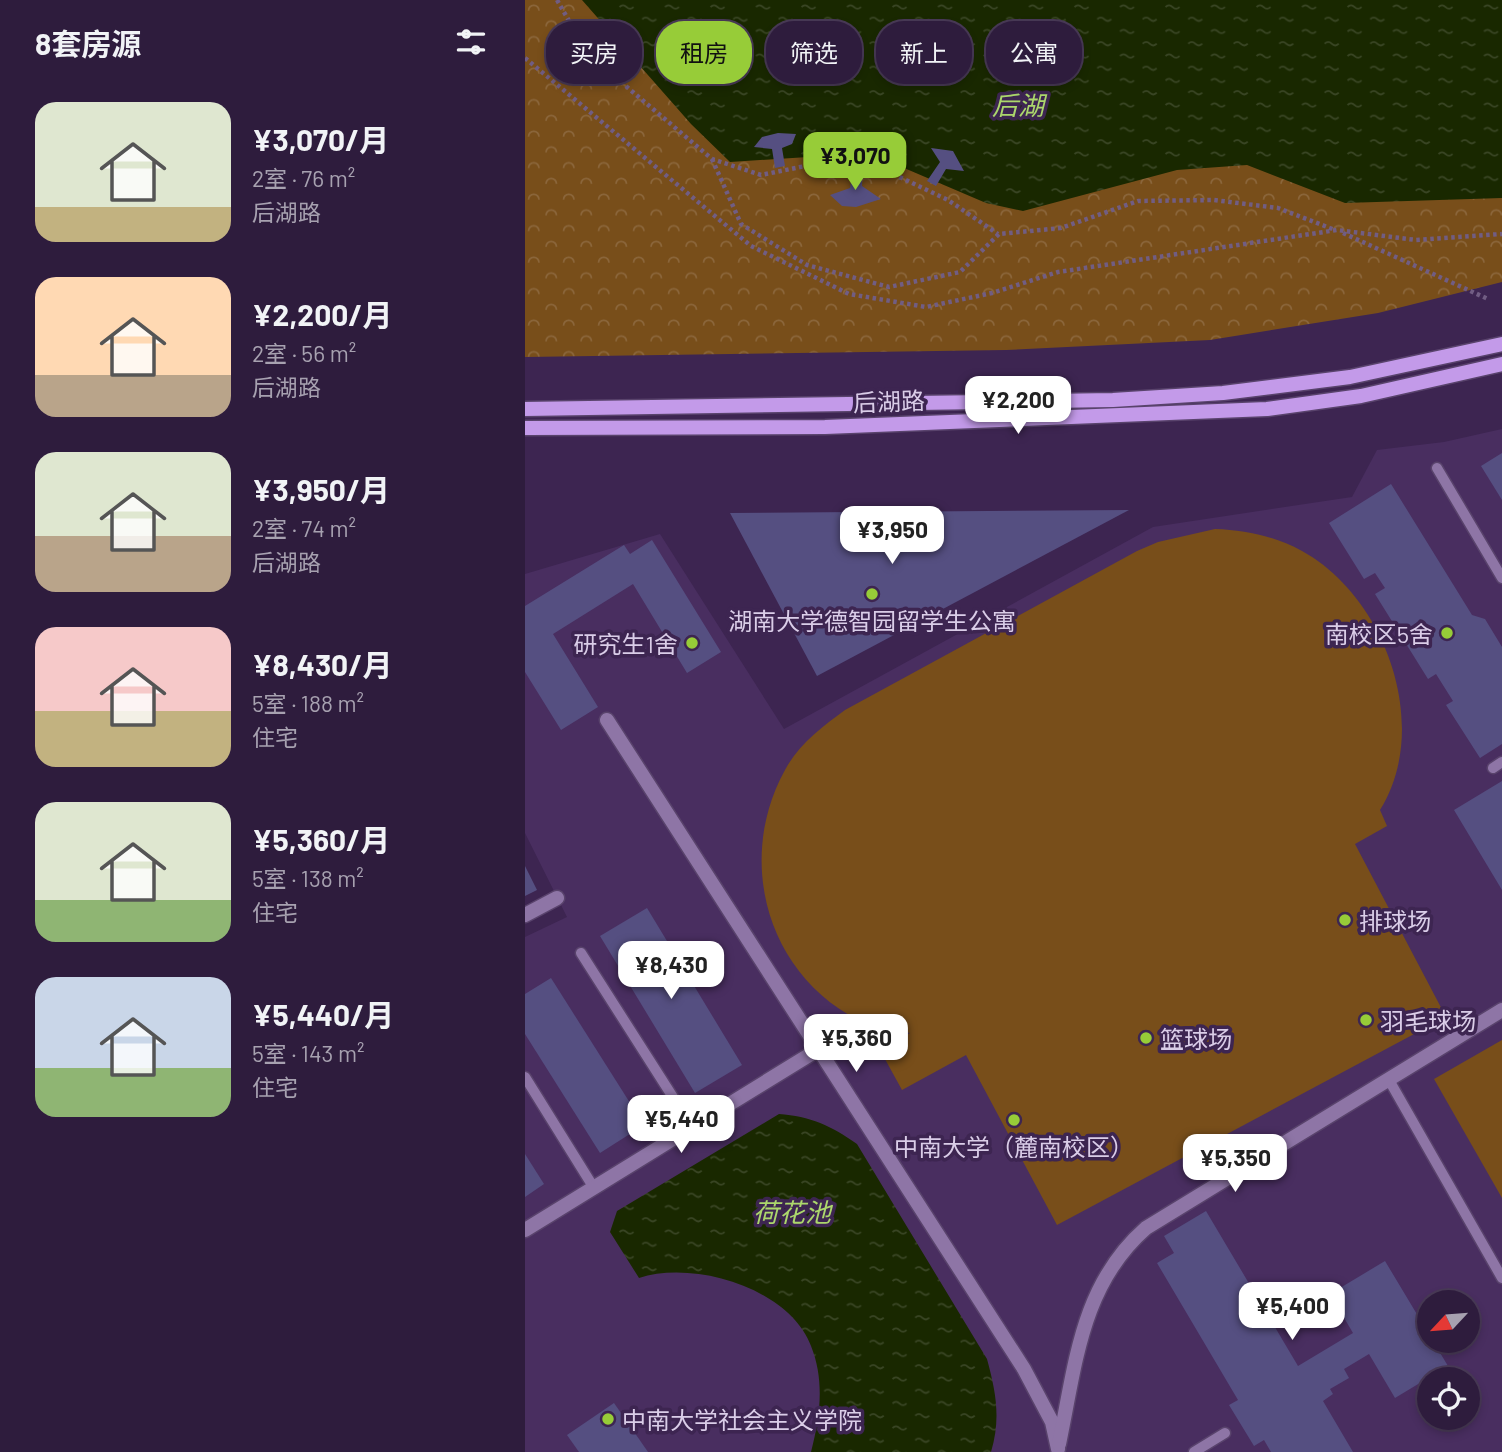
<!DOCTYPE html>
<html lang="zh">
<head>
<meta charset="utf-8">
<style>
  body { margin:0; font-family:Barlow,"Noto Sans SC",sans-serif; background:#3a2948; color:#f1f3f6; height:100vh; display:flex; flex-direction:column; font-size:26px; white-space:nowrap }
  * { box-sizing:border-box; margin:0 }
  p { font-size:23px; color:#a7a1b0 }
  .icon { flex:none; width:38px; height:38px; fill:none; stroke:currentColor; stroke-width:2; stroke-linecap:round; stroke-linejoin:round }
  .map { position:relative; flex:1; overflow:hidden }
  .drawer { display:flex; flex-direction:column; background:#2e1c3d; width:525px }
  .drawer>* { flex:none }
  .guide { position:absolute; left:21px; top:21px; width:665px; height:63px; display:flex; gap:14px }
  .needle { width:46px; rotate:244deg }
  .controls { position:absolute; left:892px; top:1290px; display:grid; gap:14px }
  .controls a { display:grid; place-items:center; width:63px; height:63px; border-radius:50%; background:#2e1c3d; box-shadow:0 4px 10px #0003,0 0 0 2px #493a57; font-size:35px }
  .price { position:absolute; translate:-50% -60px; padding:0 16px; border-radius:14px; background:#fff; color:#222; font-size:23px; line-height:46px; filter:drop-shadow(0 2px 4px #0008) }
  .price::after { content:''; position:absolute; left:50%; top:42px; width:21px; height:16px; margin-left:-10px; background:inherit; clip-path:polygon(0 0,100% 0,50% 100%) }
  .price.current { background:#97cc38; color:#111 }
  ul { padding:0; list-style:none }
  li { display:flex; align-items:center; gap:21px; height:175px; padding:0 35px }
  li span { display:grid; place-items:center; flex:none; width:196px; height:140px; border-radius:21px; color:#555 }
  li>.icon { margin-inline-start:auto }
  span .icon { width:84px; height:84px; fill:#fffc; stroke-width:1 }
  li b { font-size:30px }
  h2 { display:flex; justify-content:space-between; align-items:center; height:84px; padding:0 35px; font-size:30px }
  .tag { padding:0 24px; border-radius:28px; background:#2e1c3d; box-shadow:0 4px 10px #0003,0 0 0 2px #493a57; font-size:24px; line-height:63px }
  .tag.current { background:#97cc38; color:#111 }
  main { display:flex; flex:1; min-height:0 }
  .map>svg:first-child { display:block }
  .built { fill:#492e60; fill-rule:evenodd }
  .grass { fill:#784e1a }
  .forest { fill:url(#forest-crowns) }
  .water { fill:url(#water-ripples) }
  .building { fill:#554f81 }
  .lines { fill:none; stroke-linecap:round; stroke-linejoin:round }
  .service-casing { stroke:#59436c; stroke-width:13 }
  .minor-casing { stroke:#59436c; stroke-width:17 }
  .secondary-casing { stroke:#59436c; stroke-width:17 }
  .path { stroke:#715d83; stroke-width:4.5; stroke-dasharray:3.5 3.5; stroke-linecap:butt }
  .service { stroke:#8e75a6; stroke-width:10 }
  .minor { stroke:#8e75a6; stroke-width:14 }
  .secondary { stroke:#c39ae9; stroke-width:14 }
  .poi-dot { fill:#97cc38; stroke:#3d2551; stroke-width:2.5 }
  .labels { text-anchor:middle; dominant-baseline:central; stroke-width:7; stroke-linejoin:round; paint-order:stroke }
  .street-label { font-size:24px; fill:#dacde8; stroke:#3d2551 }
  .poi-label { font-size:24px; fill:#dacde8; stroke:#3d2551; text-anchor:start }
  .water-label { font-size:26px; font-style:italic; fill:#acd76c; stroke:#3d2551 }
</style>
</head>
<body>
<main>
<section class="drawer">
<h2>8套房源<svg class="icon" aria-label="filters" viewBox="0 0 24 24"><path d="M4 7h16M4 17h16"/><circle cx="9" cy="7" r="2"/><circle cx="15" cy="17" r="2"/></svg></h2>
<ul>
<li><span style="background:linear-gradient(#dfe7d0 75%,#c2b280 0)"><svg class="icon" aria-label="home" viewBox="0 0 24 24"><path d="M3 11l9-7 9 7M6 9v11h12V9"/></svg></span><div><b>¥3,070/月</b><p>2室 · 76 m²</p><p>后湖路</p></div></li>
<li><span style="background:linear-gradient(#ffd9b3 70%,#b9a48a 0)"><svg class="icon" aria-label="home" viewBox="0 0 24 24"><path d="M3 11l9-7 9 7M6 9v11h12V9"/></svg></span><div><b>¥2,200/月</b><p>2室 · 56 m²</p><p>后湖路</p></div></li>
<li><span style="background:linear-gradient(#dfe7d0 60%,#b9a48a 0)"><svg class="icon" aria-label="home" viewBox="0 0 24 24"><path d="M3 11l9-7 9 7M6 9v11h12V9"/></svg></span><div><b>¥3,950/月</b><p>2室 · 74 m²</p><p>后湖路</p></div></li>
<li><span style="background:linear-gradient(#f6c9c9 60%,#c2b280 0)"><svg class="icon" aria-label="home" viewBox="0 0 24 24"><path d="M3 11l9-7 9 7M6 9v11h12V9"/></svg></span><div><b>¥8,430/月</b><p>5室 · 188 m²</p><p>住宅</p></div></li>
<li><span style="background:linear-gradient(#dfe7d0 70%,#8fb573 0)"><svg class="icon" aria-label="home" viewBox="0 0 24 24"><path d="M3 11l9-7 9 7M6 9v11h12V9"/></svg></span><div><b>¥5,360/月</b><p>5室 · 138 m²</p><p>住宅</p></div></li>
<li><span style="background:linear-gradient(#c9d6e8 65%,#8fb573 0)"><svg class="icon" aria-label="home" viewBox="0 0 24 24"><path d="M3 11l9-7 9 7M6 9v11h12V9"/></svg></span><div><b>¥5,440/月</b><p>5室 · 143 m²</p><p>住宅</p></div></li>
</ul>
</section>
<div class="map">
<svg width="977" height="1452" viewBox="0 0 977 1452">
  <defs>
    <pattern id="forest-crowns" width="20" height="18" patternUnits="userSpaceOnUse" patternTransform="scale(1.75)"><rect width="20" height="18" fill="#784e1a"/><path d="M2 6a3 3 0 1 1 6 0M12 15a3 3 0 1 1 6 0" fill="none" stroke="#8b663b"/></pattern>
    <pattern id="water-ripples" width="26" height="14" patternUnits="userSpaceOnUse" patternTransform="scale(1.75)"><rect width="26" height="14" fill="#192800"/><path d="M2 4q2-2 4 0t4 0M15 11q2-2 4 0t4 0" fill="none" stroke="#3a4625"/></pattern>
  </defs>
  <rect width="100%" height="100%" fill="#3d2551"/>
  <!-- built -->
  <path class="built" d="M977,429V1452H0V937L42,917L0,833V574L135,534L259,729L628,527L827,497L852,450L919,442ZM905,1302H943V1340H905ZM905,1379H943V1418H905Z"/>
  <!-- grass -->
  <g class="grass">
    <path d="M690,529C721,530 749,536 777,551C861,597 907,727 855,810L862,826L830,844L921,1017L532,1225L441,1055L377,1090L355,1050L385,1033C364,1029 343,1025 324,1015C238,964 213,855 260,770C273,745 298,726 320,710L612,551L633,542Z"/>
    <polygon points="977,1040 977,1198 909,1079"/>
  </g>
  <!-- forest -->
  <polygon class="forest" points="0,0 977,0 977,282 853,313 685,340 481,350 0,357"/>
  <!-- water -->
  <g class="water">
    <polygon points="57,0 977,0 977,198 820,203 722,165 652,170 498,211 461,203 344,153 205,162 166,124"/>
    <path d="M254,1114C285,1116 307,1126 332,1144L462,1359C471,1392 476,1419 466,1452H286C295,1417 300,1381 286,1346C264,1288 169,1260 114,1278L85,1232L92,1211Z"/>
  </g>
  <!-- building -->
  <g class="building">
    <polygon points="253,133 271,134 267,144 257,148 260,166 250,168 247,149 229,147 237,137"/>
    <polygon points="406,148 428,151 439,171 421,169 411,186 402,181 415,162"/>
    <polygon points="328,166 338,166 337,186 356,199 331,207 317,206 305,195 325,188"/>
    <polygon points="977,453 977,500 956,466"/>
    <polygon points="866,484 947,615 960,619 977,647 977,744 955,758 921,705 928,701 911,674 903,679 850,594 860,588 850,573 839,579 804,523"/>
    <polygon points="604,510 292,676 205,513"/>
    <polygon points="127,540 196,652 162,673 108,584 28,634 73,707 36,730 0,672 0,606 99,545 105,554"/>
    <polygon points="977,781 977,890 929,810"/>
    <polygon points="0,866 12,890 0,896"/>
    <polygon points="122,908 217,1065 170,1093 75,936"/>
    <polygon points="26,978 119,1125 75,1153 0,1034 0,994"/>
    <polygon points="0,1154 19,1184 0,1197"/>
    <polygon points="681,1211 773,1366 828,1333 805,1294 860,1261 923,1366 870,1398 844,1354 819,1369 824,1378 805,1389 808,1394 798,1401 828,1452 746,1452 739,1440 729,1446 704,1405 713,1400 632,1263 649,1253 639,1236"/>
    <polygon points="89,1403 123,1452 54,1452 42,1435"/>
  </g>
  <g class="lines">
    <!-- service casing -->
    <g class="service-casing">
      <g id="service">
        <polyline points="912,468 977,578"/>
        <polyline points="968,768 977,762"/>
        <polyline points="56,953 167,1127"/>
        <polyline points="0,1077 69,1188"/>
        <polyline points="864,1080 977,1278"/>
        <polyline points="669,1452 700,1433"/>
      </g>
    </g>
    <!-- minor casing -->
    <g class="minor-casing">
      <g id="minor">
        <polyline points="82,720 499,1369 527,1422 533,1449"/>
        <polyline points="0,915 32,898"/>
        <polyline points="0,1230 294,1049"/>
        <path d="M534,1444C551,1363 556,1285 621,1228L977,1010"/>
      </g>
    </g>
    <!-- secondary casing -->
    <g class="secondary-casing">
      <g id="secondary">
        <polyline points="0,409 588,400 698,393 825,377 977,344"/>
        <polyline points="0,428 300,427 742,409 836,396 977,364"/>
      </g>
    </g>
    <!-- path -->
    <g class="path">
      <polyline points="32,0 63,54 187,159 236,175 300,162 339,160 423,200 473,234"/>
      <polyline points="0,58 226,246 324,294 401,307 467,293 533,272 812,230 891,240 977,234"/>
      <polyline points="187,159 216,224 282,265 364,287 435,272 474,234 536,228 613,201 689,200 753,208 810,230"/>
      <polyline points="818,233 963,299"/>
    </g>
    <!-- service -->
    <use href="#service" class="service"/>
    <!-- minor -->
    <use href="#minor" class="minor"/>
    <!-- secondary -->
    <use href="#secondary" class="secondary"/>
  </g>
  <!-- markers -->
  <g class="poi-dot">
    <circle cx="347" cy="594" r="7"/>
    <circle cx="922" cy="633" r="7"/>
    <circle cx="167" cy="643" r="7"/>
    <circle cx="820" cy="920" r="7"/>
    <circle cx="841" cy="1020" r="7"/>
    <circle cx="621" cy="1038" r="7"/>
    <circle cx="489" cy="1120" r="7"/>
    <circle cx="83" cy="1419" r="7"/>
  </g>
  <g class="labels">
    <!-- street labels -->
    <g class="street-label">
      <text transform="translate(364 401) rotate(-2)">后湖路</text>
    </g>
    <!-- poi labels -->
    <g class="poi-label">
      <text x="347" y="620" text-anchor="middle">湖南大学德智园留学生公寓</text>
      <text x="908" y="633" text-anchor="end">南校区5舍</text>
      <text x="153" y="643" text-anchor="end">研究生1舍</text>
      <text x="834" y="920">排球场</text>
      <text x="855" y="1020">羽毛球场</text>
      <text x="635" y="1038">篮球场</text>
      <text x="489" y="1146" text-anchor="middle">中南大学（麓南校区）</text>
      <text x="97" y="1419">中南大学社会主义学院</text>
    </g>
    <!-- water labels -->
    <g class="water-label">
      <text x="493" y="104">后湖</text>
      <text x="267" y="1211">荷花池</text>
    </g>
  </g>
</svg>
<div class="controls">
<a><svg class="needle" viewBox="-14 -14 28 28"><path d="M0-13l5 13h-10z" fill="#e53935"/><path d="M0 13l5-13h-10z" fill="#a7a1b0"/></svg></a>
<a><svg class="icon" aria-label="locate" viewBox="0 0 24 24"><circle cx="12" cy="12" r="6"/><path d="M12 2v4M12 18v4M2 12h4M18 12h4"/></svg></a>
</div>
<b class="price current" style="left:330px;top:192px">¥3,070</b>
<b class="price" style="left:493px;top:436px">¥2,200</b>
<b class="price" style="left:367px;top:566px">¥3,950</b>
<b class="price" style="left:146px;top:1001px">¥8,430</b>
<b class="price" style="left:331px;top:1074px">¥5,360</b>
<b class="price" style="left:156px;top:1155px">¥5,440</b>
<b class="price" style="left:710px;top:1194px">¥5,350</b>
<b class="price" style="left:767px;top:1342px">¥5,400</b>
<div class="guide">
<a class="tag">买房</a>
<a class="tag current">租房</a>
<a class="tag">筛选</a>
<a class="tag">新上</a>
<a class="tag">公寓</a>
</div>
</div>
</main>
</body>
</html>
